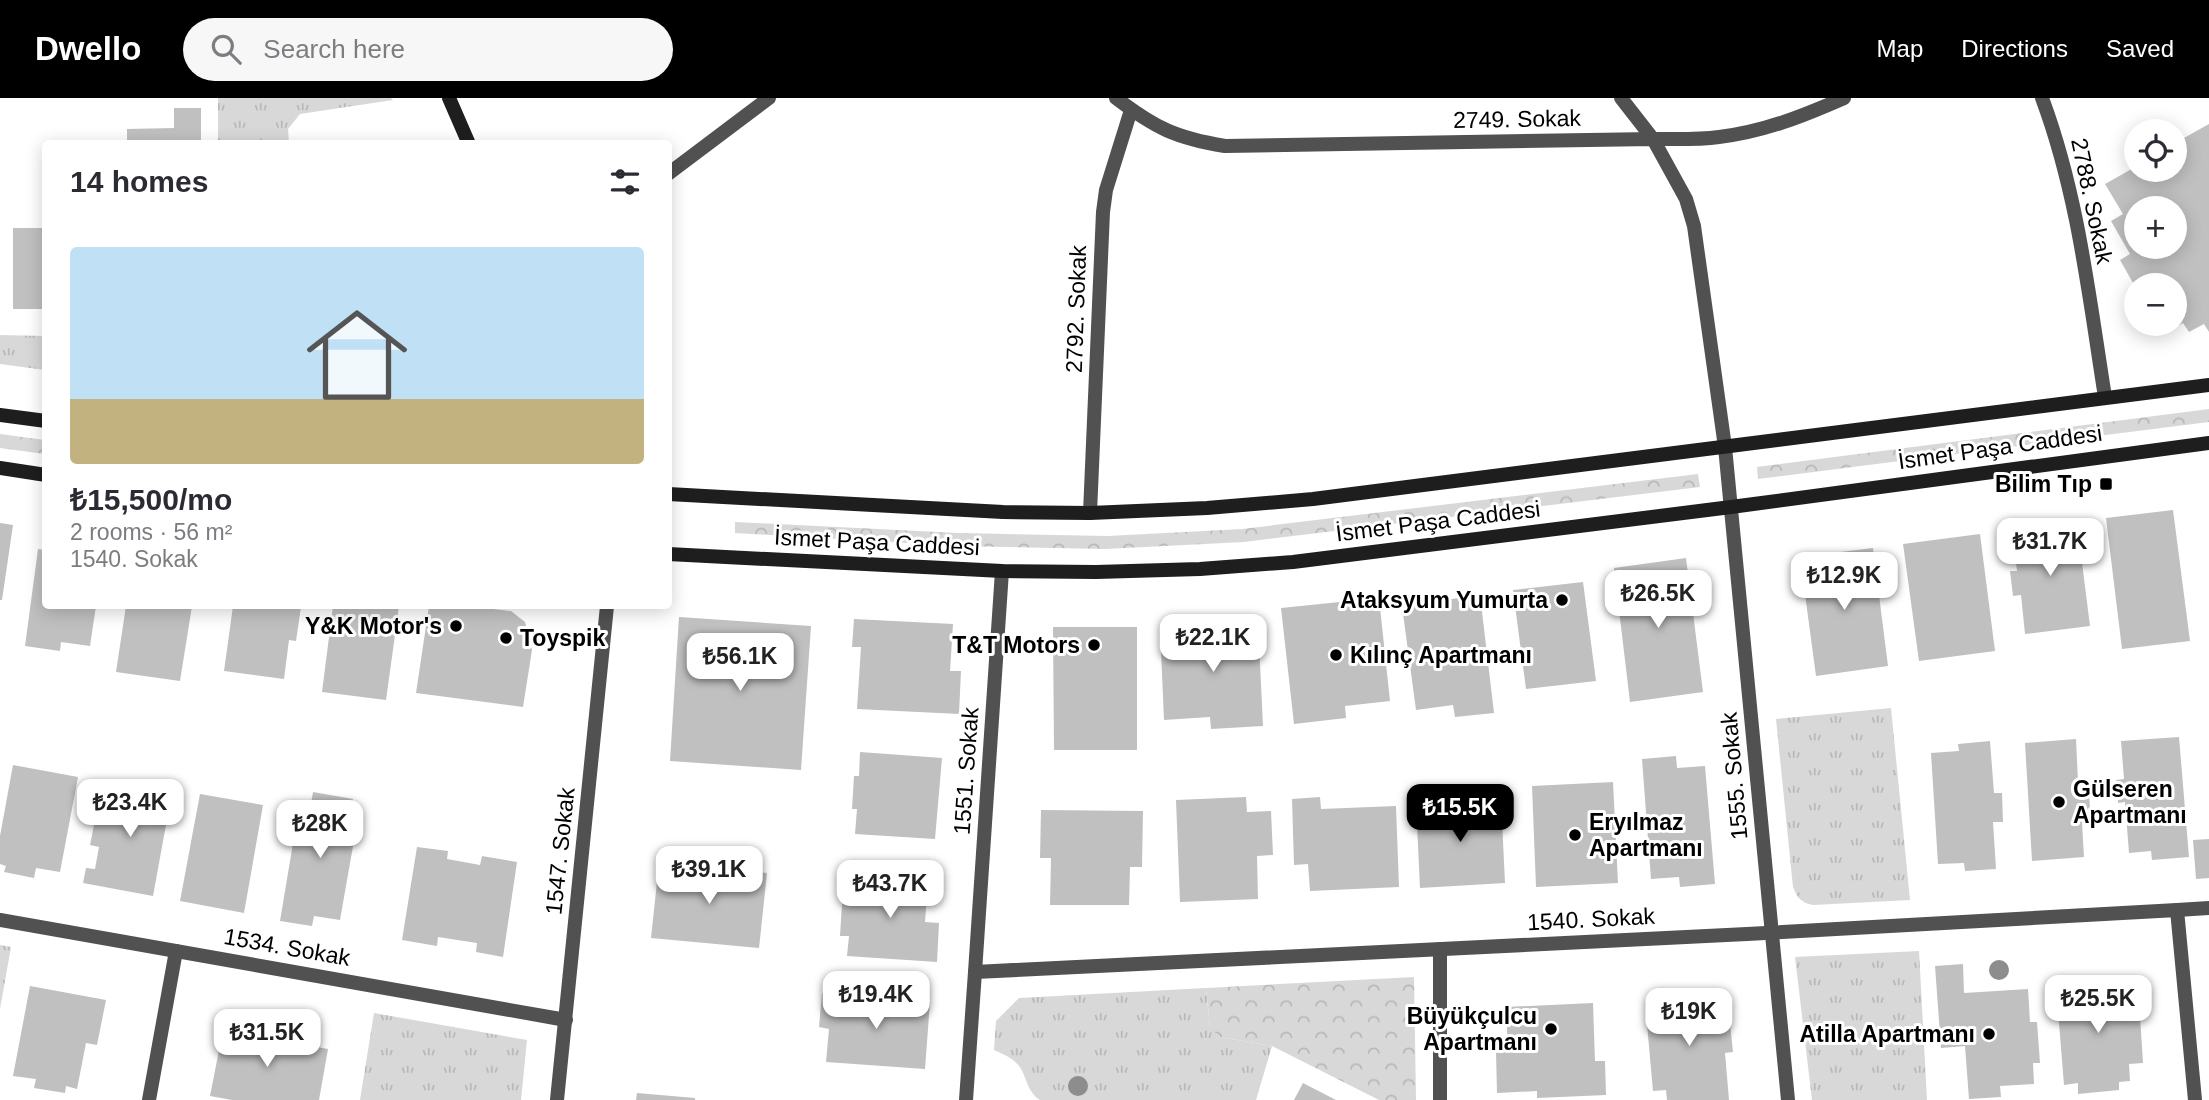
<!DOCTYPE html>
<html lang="en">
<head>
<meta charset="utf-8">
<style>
  body { margin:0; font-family:Helvetica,sans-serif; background:#f7f7f7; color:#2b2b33; height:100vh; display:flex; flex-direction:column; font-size:26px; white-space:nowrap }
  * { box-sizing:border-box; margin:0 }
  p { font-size:23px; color:#7c7c81 }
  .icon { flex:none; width:38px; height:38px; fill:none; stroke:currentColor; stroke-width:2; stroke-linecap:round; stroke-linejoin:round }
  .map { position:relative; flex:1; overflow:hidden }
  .side { position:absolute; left:42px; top:42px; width:630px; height:469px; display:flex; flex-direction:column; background:#fff; border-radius:7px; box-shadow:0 4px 18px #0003 }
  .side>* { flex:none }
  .fabs { position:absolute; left:2124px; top:21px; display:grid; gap:14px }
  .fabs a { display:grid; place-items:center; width:63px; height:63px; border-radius:50%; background:#fff; box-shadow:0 4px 18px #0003; font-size:35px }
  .price { position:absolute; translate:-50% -60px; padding:0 16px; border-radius:14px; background:#fff; color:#222; font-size:23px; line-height:46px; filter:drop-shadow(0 2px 4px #0008) }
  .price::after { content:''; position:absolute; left:50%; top:42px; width:21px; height:16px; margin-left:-10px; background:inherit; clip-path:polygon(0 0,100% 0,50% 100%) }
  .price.current { background:#000; color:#fff }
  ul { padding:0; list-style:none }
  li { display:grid; align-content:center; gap:14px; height:371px; padding:0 28px }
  li span { display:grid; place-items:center; height:217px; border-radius:7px; color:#555 }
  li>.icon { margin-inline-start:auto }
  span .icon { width:126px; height:126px; fill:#fffc; stroke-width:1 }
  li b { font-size:30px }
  h2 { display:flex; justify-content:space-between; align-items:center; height:84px; padding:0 28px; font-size:30px }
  header { display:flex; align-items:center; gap:42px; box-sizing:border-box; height:98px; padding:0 35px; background:#000; color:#fff }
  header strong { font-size:33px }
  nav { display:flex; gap:38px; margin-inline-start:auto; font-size:24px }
  .search { width:490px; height:63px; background:#f7f7f7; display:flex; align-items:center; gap:18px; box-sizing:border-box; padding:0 24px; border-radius:38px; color:#7c7c81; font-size:26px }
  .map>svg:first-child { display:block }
  .grass { fill:url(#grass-tufts) }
  .forest { fill:url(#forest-crowns) }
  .building { fill:#c0c0c0; fill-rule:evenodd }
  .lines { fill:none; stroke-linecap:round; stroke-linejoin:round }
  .lane { stroke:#515151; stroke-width:14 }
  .street { stroke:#515151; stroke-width:14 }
  .secondary { stroke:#1e1e1e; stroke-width:14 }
  .tree { fill:#8d8d8d }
  .poi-dot { fill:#000; stroke:#fff; stroke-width:2.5 }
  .labels { text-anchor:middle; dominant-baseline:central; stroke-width:6; stroke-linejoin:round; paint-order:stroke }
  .street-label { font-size:23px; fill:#000; stroke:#fff }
  .poi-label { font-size:23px; font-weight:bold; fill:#000; stroke:#fff; text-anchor:end }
</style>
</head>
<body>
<header>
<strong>Dwello</strong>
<div class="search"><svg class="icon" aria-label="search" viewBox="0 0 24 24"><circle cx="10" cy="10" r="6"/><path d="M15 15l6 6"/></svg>Search here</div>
<nav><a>Map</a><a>Directions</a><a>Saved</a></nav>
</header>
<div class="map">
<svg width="2209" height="1002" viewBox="0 0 2209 1002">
  <defs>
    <pattern id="grass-tufts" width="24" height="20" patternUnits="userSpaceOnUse" patternTransform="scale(1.75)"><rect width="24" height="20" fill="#d8d8d8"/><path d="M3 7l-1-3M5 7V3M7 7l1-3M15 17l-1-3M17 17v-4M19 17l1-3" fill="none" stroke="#b8b8b8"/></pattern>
    <pattern id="forest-crowns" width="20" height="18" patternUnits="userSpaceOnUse" patternTransform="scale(1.75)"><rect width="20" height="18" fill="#d8d8d8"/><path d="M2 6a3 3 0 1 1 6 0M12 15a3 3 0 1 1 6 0" fill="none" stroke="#b8b8b8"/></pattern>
  </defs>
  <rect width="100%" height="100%" fill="#fff"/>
  <!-- grass -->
  <g class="grass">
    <polygon points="218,0 391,0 393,2 300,16 288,31 289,45 218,46"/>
    <polygon points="0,237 45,238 45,272 0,266"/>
    <path d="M1891,610L1910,802L1813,807C1802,805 1797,800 1793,789L1776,621Z"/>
    <polygon points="0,847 11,849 0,911"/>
    <polygon points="1919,853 1927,1002 1812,1002 1795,859"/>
    <path d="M1206,890L1210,929L1220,939L1272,948L1256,1002H1040C1027,994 1027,979 1019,968C1013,960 1003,956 994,952L996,923L1019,900Z"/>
    <polygon points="374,915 527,942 521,1002 360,1002"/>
  </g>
  <!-- forest -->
  <g class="forest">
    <polygon points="2209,311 2209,324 1758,381 1757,369"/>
    <polygon points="0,336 45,342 45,356 0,350"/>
    <polygon points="1698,376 1700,389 1244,444 1105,451 958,448 735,435 735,424 958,435 1108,438 1242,431"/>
    <polygon points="1414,879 1416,1002 1379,1002 1272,948 1220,939 1210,930 1206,890"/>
  </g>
  <!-- building -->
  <g class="building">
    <polygon points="174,10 201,10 201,46 127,46 127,31 174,30"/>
    <path d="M2209,26V234L2204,226L2189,234L2183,225L2163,236L2157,226H2175V187H2137V192L2120,162L2130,156L2111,123L2123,116L2105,86L2137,68V72H2175V45ZM2137,110H2175V149H2137Z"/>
    <rect x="13" y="130" width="33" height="81"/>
    <polygon points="2173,412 2190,543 2122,551 2106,420"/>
    <polygon points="0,425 13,427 2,502 0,502"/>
    <polygon points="2077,425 2090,528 2025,536 2021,497 2013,498 2010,473 2017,473 2012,432"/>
    <polygon points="1980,436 1995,553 1919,563 1903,446"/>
    <polygon points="1873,450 1888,568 1816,578 1800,459"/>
    <polygon points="38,451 46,452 46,508 96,508 90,548 61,544 60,553 25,548"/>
    <polygon points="1686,460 1703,594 1630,604 1614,470"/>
    <polygon points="1583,484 1596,583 1526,591 1513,492"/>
    <polygon points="1480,497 1494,615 1455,619 1453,607 1416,612 1402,508"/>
    <polygon points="1379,500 1390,603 1345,608 1346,620 1294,626 1281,510"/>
    <polygon points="126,508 192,508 180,583 116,574"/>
    <polygon points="233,508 296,508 301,509 296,543 289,542 284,581 224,573"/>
    <polygon points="333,508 399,508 386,602 322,594"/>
    <polygon points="429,508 468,508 511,513 525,524 532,552 523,609 416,595"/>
    <polygon points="679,519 811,528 801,672 670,663"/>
    <polygon points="854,521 953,526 950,573 961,573 959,616 857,611 861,549 852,549"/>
    <polygon points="1258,523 1263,628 1211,631 1210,619 1164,622 1160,529"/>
    <polygon points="1053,529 1137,529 1137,652 1054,652"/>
    <polygon points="2179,639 2189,759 2152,762 2151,753 2129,755 2125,704 2118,705 2116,682 2124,681 2121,643"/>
    <polygon points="2076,641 2078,684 2088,682 2091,724 2082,725 2084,759 2032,763 2025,645"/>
    <polygon points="1990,643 1994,695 2002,695 2003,724 1993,724 1996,771 1965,773 1964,765 1938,766 1931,655 1959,653 1958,646"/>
    <polygon points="860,654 942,660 935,741 855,736 857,711 852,711 854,678 859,678"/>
    <polygon points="1676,658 1677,670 1705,668 1715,786 1680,789 1679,779 1651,781 1642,661"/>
    <polygon points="13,667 78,679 60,774 36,770 34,780 4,774 6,768 0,766 0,738"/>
    <polygon points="110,682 172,694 153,798 83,785 86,770 95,771 99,749 90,747 96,717 104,718"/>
    <polygon points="1613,684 1618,785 1536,789 1532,688"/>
    <polygon points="313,694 353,701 351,712 359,714 340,822 314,818 312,828 280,823 300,703 311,706"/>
    <polygon points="200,696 263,707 244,815 180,803"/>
    <polygon points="1246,699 1247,714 1271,713 1273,757 1257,758 1258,801 1180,804 1176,702"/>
    <polygon points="1320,699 1321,711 1396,708 1399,789 1310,793 1308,766 1294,767 1292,701"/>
    <polygon points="1501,702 1505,785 1420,790 1416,705"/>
    <polygon points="1041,712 1143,713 1142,769 1130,769 1129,807 1050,807 1051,760 1040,760"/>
    <polygon points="2209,741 2209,780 2196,781 2193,742"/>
    <polygon points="417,749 448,753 447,761 480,767 482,758 517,764 503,859 476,854 477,845 438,839 437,848 402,842"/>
    <polygon points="659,765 767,775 759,850 651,840"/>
    <polygon points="854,777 928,781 925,824 939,825 937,864 847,858 849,838 840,838 842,806 852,807"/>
    <polygon points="1963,866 1964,895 2028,891 2030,924 2037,924 2040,965 2033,965 2034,986 2000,988 2001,999 1969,1001 1965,948 1941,950 1935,868"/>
    <polygon points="2132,883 2134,919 2140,918 2143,965 2129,966 2130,983 2119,984 2119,992 2078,996 2078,985 2064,987 2056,888"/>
    <polygon points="30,888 106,902 97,947 86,945 77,991 66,988 65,995 34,990 36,981 13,978"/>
    <polygon points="822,895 930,904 925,971 826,964 829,931 819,929"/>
    <polygon points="1719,897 1722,926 1730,925 1733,954 1725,955 1729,1002 1667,1002 1666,992 1653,993 1645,904"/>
    <polygon points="1593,905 1595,963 1605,963 1606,997 1537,1000 1537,993 1497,995 1496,954 1508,954 1506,909"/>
    <polygon points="223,932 328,951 319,1002 232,1002 210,998"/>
    <polygon points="1303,985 1336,1002 1294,1002"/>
    <polygon points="637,995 695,1000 695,1002 636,1002"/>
  </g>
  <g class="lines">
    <!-- lane -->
    <g class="lane">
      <path d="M1116,0C1155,30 1176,40 1225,48L1653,41L1686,101L1694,128L1725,349"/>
      <path d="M1621,0L1653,41C1675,41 1697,42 1719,39C1763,34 1803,18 1844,0"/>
      <path d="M2042,0C2078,96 2089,199 2105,299"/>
      <polyline points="668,76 769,0"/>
      <polyline points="1090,415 1103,114 1106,92 1131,12"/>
      <polyline points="2177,812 2209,810"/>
      <polyline points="1440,851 1440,1002"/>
      <polyline points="975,874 1002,473"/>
    </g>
    <!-- street -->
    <g class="street">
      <polyline points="1725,349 1788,1002"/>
      <polyline points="0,822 566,922"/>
      <polyline points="149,1002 176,853"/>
      <polyline points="557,1002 607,508"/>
      <polyline points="966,1002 975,874 1747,836 2177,812 2195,1002"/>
    </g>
    <!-- secondary -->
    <g class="secondary">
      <polyline points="449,0 469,46"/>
      <polyline points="0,317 46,323"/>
      <polyline points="0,370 46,377"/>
      <polyline points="668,396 1003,414 1090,415 1207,410 1313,401 2209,287"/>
      <polyline points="668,456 1002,473 1096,474 1200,471 1293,464 1731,409 2209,345"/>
    </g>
  </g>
  <!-- trees -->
  <g class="tree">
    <circle cx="1999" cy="872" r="10"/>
    <circle cx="1078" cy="988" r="10"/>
  </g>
  <!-- markers -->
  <g class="poi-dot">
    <rect x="2099" y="379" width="14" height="14" rx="3.5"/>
    <circle cx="1562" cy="502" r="7"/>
    <circle cx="456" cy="528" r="7"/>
    <circle cx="506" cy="540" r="7"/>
    <circle cx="1094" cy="547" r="7"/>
    <circle cx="1336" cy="557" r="7"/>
    <circle cx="2059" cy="704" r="7"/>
    <circle cx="1575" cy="737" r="7"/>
    <circle cx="1551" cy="931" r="7"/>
    <circle cx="1989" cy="936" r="7"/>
  </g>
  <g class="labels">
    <!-- street labels -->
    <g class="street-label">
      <text transform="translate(1517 21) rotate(-1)">2749. Sokak</text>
      <text transform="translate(2092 103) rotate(78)">2788. Sokak</text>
      <text transform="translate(1076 211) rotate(-88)">2792. Sokak</text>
      <text transform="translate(2000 349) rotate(-8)">İsmet Paşa Caddesi</text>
      <text transform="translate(1438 423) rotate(-7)">İsmet Paşa Caddesi</text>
      <text transform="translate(877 444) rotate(3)">İsmet Paşa Caddesi</text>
      <text transform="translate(966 673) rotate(-86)">1551. Sokak</text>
      <text transform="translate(1734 678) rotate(-95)">1555. Sokak</text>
      <text transform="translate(560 753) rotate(-84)">1547. Sokak</text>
      <text transform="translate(1591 821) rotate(-3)">1540. Sokak</text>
      <text transform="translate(287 849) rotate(10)">1534. Sokak</text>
    </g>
    <!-- poi labels -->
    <g class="poi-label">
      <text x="2092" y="386">Bilim Tıp</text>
      <text x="1548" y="502">Ataksyum Yumurta</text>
      <text x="442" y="528">Y&amp;K Motor's</text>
      <text x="520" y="540" text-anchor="start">Toyspik</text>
      <text x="1080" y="547">T&amp;T Motors</text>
      <text x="1350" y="557" text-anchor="start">Kılınç Apartmanı</text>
      <text x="2073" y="691" text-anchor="start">Gülseren<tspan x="2073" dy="26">Apartmanı</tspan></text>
      <text x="1589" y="724" text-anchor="start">Eryılmaz<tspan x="1589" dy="26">Apartmanı</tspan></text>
      <text x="1537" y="918">Büyükçulcu<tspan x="1537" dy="26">Apartmanı</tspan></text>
      <text x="1975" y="936">Atilla Apartmanı</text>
    </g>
  </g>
</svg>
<div class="fabs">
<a><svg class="icon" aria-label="locate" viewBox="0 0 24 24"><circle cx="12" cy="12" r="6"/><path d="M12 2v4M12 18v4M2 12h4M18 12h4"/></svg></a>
<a>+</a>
<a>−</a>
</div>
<b class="price" style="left:2050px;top:480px">₺31.7K</b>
<b class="price" style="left:1844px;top:514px">₺12.9K</b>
<b class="price" style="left:1658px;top:532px">₺26.5K</b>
<b class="price" style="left:1213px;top:576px">₺22.1K</b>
<b class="price" style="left:740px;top:595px">₺56.1K</b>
<b class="price" style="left:130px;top:741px">₺23.4K</b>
<b class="price current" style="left:1460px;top:746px">₺15.5K</b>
<b class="price" style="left:320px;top:762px">₺28K</b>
<b class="price" style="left:709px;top:808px">₺39.1K</b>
<b class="price" style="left:890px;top:822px">₺43.7K</b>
<b class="price" style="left:876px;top:933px">₺19.4K</b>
<b class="price" style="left:2098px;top:937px">₺25.5K</b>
<b class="price" style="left:1689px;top:950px">₺19K</b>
<b class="price" style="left:267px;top:971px">₺31.5K</b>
<section class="side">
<h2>14 homes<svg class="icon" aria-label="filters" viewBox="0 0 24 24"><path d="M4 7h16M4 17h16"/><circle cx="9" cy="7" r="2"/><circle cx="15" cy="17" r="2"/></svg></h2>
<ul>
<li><span style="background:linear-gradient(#bfe0f5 70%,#c2b280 0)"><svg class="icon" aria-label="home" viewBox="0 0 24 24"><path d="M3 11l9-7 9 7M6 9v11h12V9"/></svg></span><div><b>₺15,500/mo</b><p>2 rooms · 56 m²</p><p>1540. Sokak</p></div></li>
</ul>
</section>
</div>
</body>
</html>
